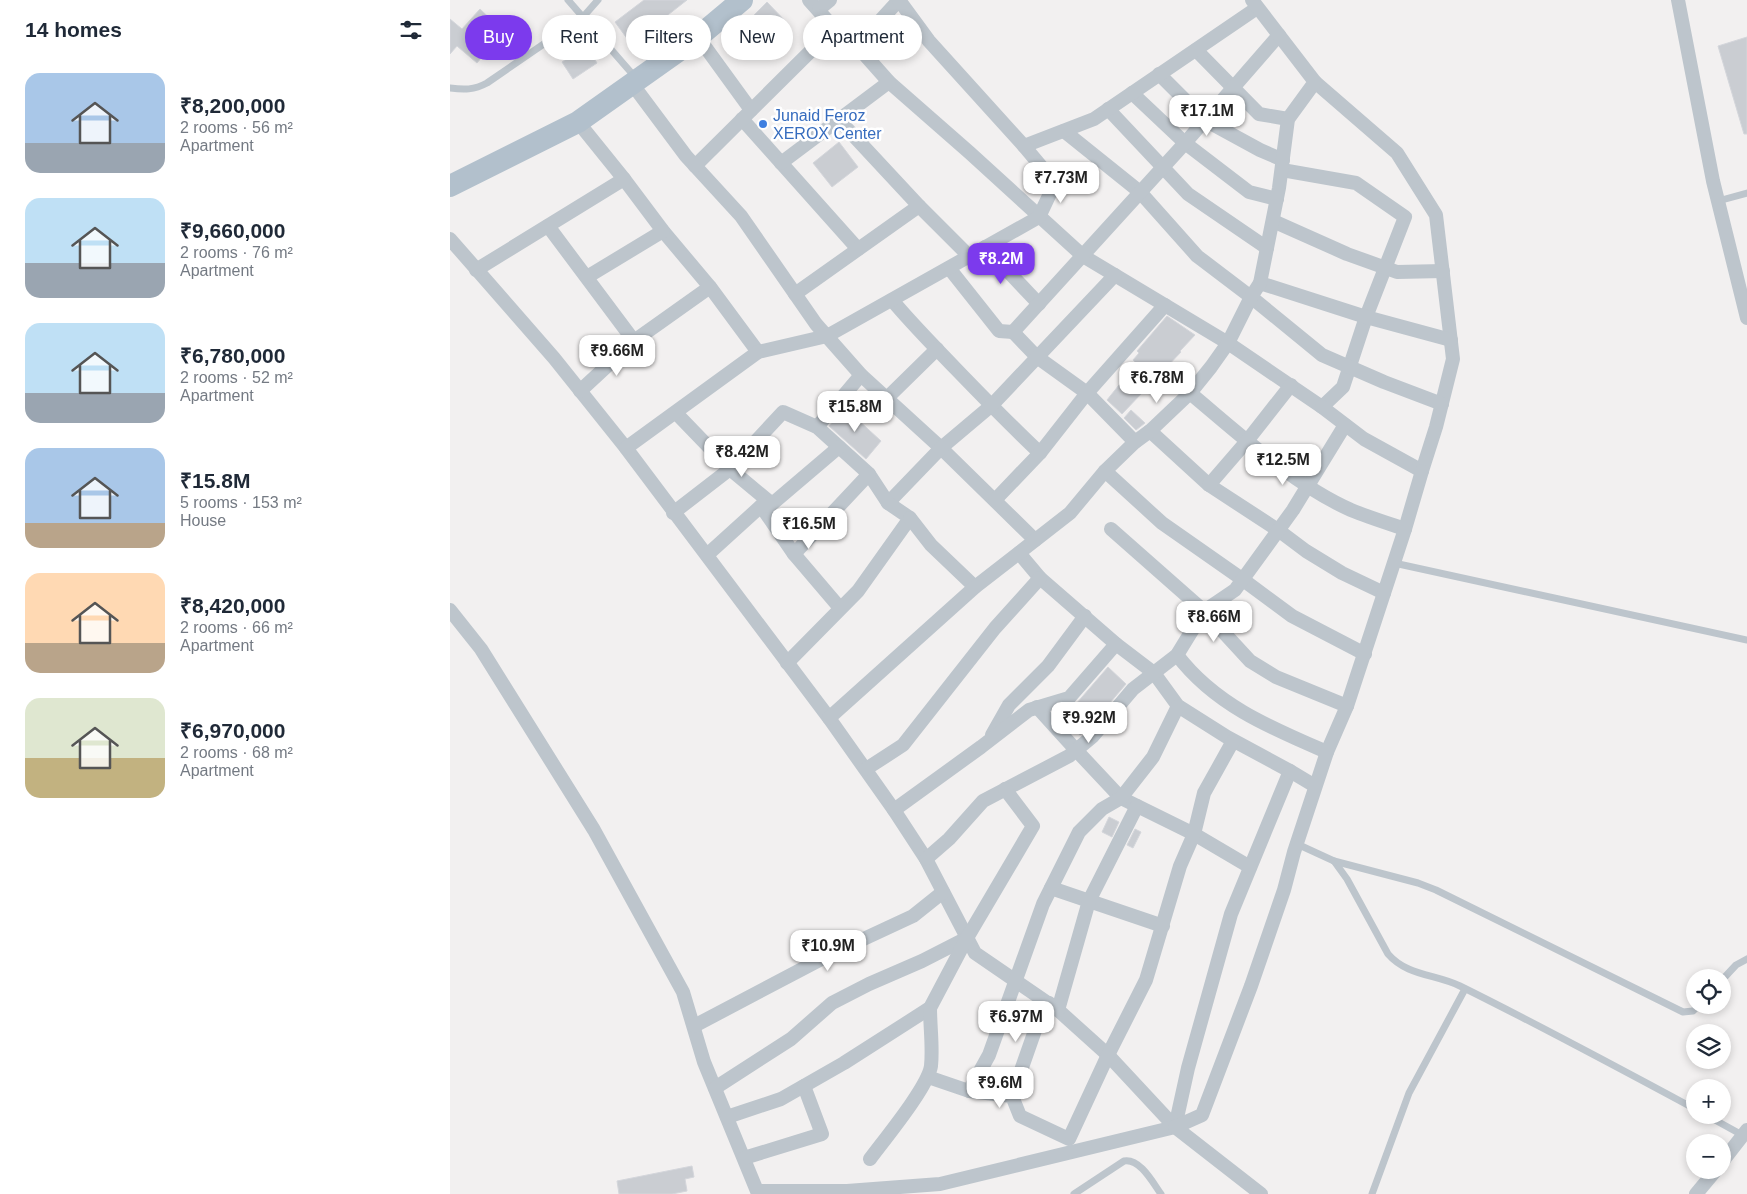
<!DOCTYPE html>
<html lang="en">
<head>
<meta charset="utf-8">
<style>
  body { margin:0; font-family:Helvetica,sans-serif; background:#f2f2f3; color:#1f2937; height:100vh; display:flex; flex-direction:column; font-size:19px; white-space:nowrap }
  * { box-sizing:border-box; margin:0 }
  p { font-size:16px; color:#747a83 }
  .icon { flex:none; width:28px; height:28px; fill:none; stroke:currentColor; stroke-width:2; stroke-linecap:round; stroke-linejoin:round }
  .map { position:relative; flex:1; overflow:hidden }
  .drawer { display:flex; flex-direction:column; background:#fff; width:450px }
  .drawer>* { flex:none }
  .guide { position:absolute; left:15px; top:15px; width:475px; height:45px; display:flex; gap:10px }
  .tools { position:absolute; left:1236px; top:969px; display:grid; gap:10px }
  .tools a { display:grid; place-items:center; width:45px; height:45px; border-radius:50%; background:#fff; box-shadow:0 2px 8px #0003; font-size:25px }
  .price { position:absolute; translate:-50% -42px; padding:0 11px; border-radius:10px; background:#fff; color:#222; font-size:16px; line-height:32px; filter:drop-shadow(0 1px 2px #0008) }
  .price::after { content:''; position:absolute; left:50%; top:30px; width:15px; height:11px; margin-left:-8px; background:inherit; clip-path:polygon(0 0,100% 0,50% 100%) }
  .price.selected { background:#7c3aed; color:#fff }
  ul { padding:0; list-style:none }
  li { display:flex; align-items:center; gap:15px; height:125px; padding:0 25px }
  li span { display:grid; place-items:center; flex:none; width:140px; height:100px; border-radius:15px; color:#555 }
  li>.icon { margin-inline-start:auto }
  span .icon { width:60px; height:60px; fill:#fffc; stroke-width:1 }
  li b { font-size:21px }
  h2 { display:flex; justify-content:space-between; align-items:center; height:60px; padding:0 25px; font-size:21px }
  .chip { padding:0 18px; border-radius:22px; background:#fff; box-shadow:0 2px 8px #0003; font-size:18px; line-height:45px }
  .chip.selected { background:#7c3aed; color:#fff }
  main { display:flex; flex:1; min-height:0 }
  .map>svg:first-child { display:block }
  .building { fill:#cacdd2; stroke:#d4d6db }
  .lines { fill:none; stroke-linecap:round; stroke-linejoin:round }
  .lane { stroke:#bdc5cc; stroke-width:7 }
  .street { stroke:#bdc5cc; stroke-width:14 }
  .primary { stroke:#b2c0cc; stroke-width:22 }
  .shop-dot { fill:#3f7fe0; stroke:#fff; stroke-width:2 }
  .labels { text-anchor:middle; dominant-baseline:central; stroke-width:5; stroke-linejoin:round; paint-order:stroke }
  .shop-label { font-size:16px; fill:#366cbe; stroke:#fff; text-anchor:start }
</style>
</head>
<body>
<main>
<section class="drawer">
<h2>14 homes<svg class="icon" aria-label="filters" viewBox="0 0 24 24"><path d="M4 7h16M4 17h16"/><circle cx="9" cy="7" r="2"/><circle cx="15" cy="17" r="2"/></svg></h2>
<ul>
<li><span style="background:linear-gradient(#a9c7e8 70%,#9aa5b1 0)"><svg class="icon" aria-label="home" viewBox="0 0 24 24"><path d="M3 11l9-7 9 7M6 9v11h12V9"/></svg></span><div><b>₹8,200,000</b><p>2 rooms · 56 m²</p><p>Apartment</p></div></li>
<li><span style="background:linear-gradient(#bfe0f5 65%,#9aa5b1 0)"><svg class="icon" aria-label="home" viewBox="0 0 24 24"><path d="M3 11l9-7 9 7M6 9v11h12V9"/></svg></span><div><b>₹9,660,000</b><p>2 rooms · 76 m²</p><p>Apartment</p></div></li>
<li><span style="background:linear-gradient(#bfe0f5 70%,#9aa5b1 0)"><svg class="icon" aria-label="home" viewBox="0 0 24 24"><path d="M3 11l9-7 9 7M6 9v11h12V9"/></svg></span><div><b>₹6,780,000</b><p>2 rooms · 52 m²</p><p>Apartment</p></div></li>
<li><span style="background:linear-gradient(#a9c7e8 75%,#b9a48a 0)"><svg class="icon" aria-label="home" viewBox="0 0 24 24"><path d="M3 11l9-7 9 7M6 9v11h12V9"/></svg></span><div><b>₹15.8M</b><p>5 rooms · 153 m²</p><p>House</p></div></li>
<li><span style="background:linear-gradient(#ffd9b3 70%,#b9a48a 0)"><svg class="icon" aria-label="home" viewBox="0 0 24 24"><path d="M3 11l9-7 9 7M6 9v11h12V9"/></svg></span><div><b>₹8,420,000</b><p>2 rooms · 66 m²</p><p>Apartment</p></div></li>
<li><span style="background:linear-gradient(#dfe7d0 60%,#c2b280 0)"><svg class="icon" aria-label="home" viewBox="0 0 24 24"><path d="M3 11l9-7 9 7M6 9v11h12V9"/></svg></span><div><b>₹6,970,000</b><p>2 rooms · 68 m²</p><p>Apartment</p></div></li>
</ul>
</section>
<div class="map">
<svg width="1297" height="1194" viewBox="0 0 1297 1194">
  <rect width="100%" height="100%" fill="#f2f0f0"/>
  <!-- building -->
  <g class="building">
    <polygon points="194,0 237,0 181,44 165,22"/>
    <polygon points="317,2 338,24 318,43 298,21"/>
    <polygon points="30,9 53,31 27,63 7,46 0,54 0,19 12,29"/>
    <polygon points="1297,37 1297,134 1294,134 1268,46"/>
    <polygon points="136,46 147,63 123,79 112,62"/>
    <polygon points="389,142 408,167 382,187 363,163"/>
    <polygon points="717,316 745,335 730,351 731,352 672,414 657,400 673,380 670,377 685,362 683,360 689,353 687,351"/>
    <polygon points="395,408 431,441 416,459 379,426"/>
    <polygon points="681,410 695,423 686,430 674,418"/>
    <polygon points="658,667 676,684 641,725 630,735 617,723 627,713 620,707 626,704"/>
    <polygon points="659,817 669,822 662,837 652,832"/>
    <polygon points="685,829 691,832 683,848 677,845"/>
    <polygon points="242,1166 244,1177 235,1179 237,1191 222,1194 169,1194 167,1181"/>
  </g>
  <g class="lines">
    <!-- lane -->
    <g class="lane">
      <polyline points="118,0 185,77"/>
      <path d="M0,88C14,90 24,90 37,83L133,17L148,0"/>
      <polyline points="1268,201 1297,193"/>
      <polyline points="944,563 1297,640"/>
      <path d="M847,844L884,861L897,879L938,954C957,976 985,974 1010,986C1089,1025 1167,1067 1245,1109"/>
      <polyline points="884,861 968,883 986,890 1233,1012 1243,1011 1249,1005"/>
      <polyline points="1272,980 1286,965 1297,959"/>
      <polyline points="1256,1115 1294,1136"/>
      <path d="M624,1194L674,1161C690,1158 703,1183 711,1194"/>
      <polyline points="922,1194 959,1093 1015,989"/>
    </g>
    <!-- street -->
    <g class="street">
      <polyline points="359,0 384,28 407,46 439,82 520,153 633,256 778,343 872,407 893,387 916,317 955,217 906,183 832,170"/>
      <polyline points="1228,0 1263,181 1297,318"/>
      <polyline points="369,9 380,0"/>
      <polyline points="248,37 301,110"/>
      <polyline points="407,46 449,0"/>
      <polyline points="746,50 809,114 838,119"/>
      <polyline points="709,74 755,120 810,150 833,160"/>
      <polyline points="865,82 947,153 986,215 1003,359 986,427 972,471 914,439 872,407"/>
      <polyline points="183,85 236,156 291,216 366,324 411,375 491,448 585,540"/>
      <polyline points="682,93 735,143 799,192 827,199"/>
      <polyline points="658,109 738,194 817,248"/>
      <polyline points="292,119 408,249"/>
      <polyline points="128,122 174,179 213,231 260,287 308,352"/>
      <polyline points="614,131 690,192 747,256 801,297 872,355 934,382 992,404"/>
      <polyline points="574,146 644,119 807,8"/>
      <polyline points="331,163 439,82"/>
      <polyline points="245,166 384,28"/>
      <polyline points="469,206 519,256"/>
      <polyline points="823,221 897,254 947,272 993,271"/>
      <polyline points="98,226 184,341"/>
      <polyline points="0,239 104,358 176,448 379,718 444,810 476,859 525,953 608,1010 658,1055 725,1127 738,1068 781,914 840,771"/>
      <polyline points="535,247 589,304"/>
      <polyline points="499,268 549,331 563,332"/>
      <polyline points="26,270 174,179"/>
      <polyline points="137,277 213,231"/>
      <polyline points="810,283 916,317 1001,340"/>
      <polyline points="345,294 469,206 389,120"/>
      <path d="M442,300C462,324 484,346 505,368C533,397 561,426 590,453"/>
      <polyline points="130,391 184,341 260,287"/>
      <path d="M740,393C788,433 844,485 901,510C918,517 937,523 955,529"/>
      <polyline points="437,398 487,349"/>
      <polyline points="226,413 280,469 322,504"/>
      <polyline points="367,427 411,375"/>
      <polyline points="700,431 759,485 828,530 856,551 892,573 934,593"/>
      <polyline points="685,442 637,393 587,357 563,332 735,143 829,35"/>
      <polyline points="176,448 308,352 377,336 589,217 605,183 574,146 479,41 449,0"/>
      <polyline points="655,471 712,523 792,579 842,616 915,654"/>
      <polyline points="759,485 797,441 841,385"/>
      <polyline points="545,500 590,453 637,393 715,305"/>
      <polyline points="438,503 491,448 542,405 665,275"/>
      <polyline points="311,506 344,554 390,608"/>
      <polyline points="223,513 280,469 333,412 367,427 419,474 438,503 460,518 408,591 337,663"/>
      <polyline points="460,518 481,545 525,587"/>
      <polyline points="661,529 754,611 800,661 826,677 897,706"/>
      <polyline points="569,553 590,578 666,644 704,673 728,706 777,737 840,771 865,786"/>
      <polyline points="344,554 419,474"/>
      <polyline points="257,555 311,506 322,504 389,447"/>
      <polyline points="0,610 31,649 144,830 233,992 254,1062 307,1191 397,1191 490,1184 725,1127"/>
      <path d="M727,655C765,705 821,728 877,752"/>
      <polyline points="587,707 626,750 671,798 744,834 800,867"/>
      <polyline points="379,718 525,587 620,513 655,471 685,442 700,431 740,393 761,367 778,343 801,297 810,283 829,188 838,119 865,82 802,0"/>
      <polyline points="542,735 559,705 598,666 635,616"/>
      <polyline points="416,769 453,745 545,628 590,578"/>
      <polyline points="444,810 531,747 579,710 619,698 666,644"/>
      <polyline points="476,859 499,839 533,801 619,756 643,736 683,689 727,655 754,611 785,590 843,510 895,425"/>
      <polyline points="601,888 713,926"/>
      <polyline points="608,1010 639,901 687,806"/>
      <polyline points="244,1026 377,956 463,916 493,892"/>
      <polyline points="478,1077 519,1091 562,1096 570,1116 619,1139 658,1055 696,980 730,866 744,834 754,793 783,741"/>
      <polyline points="265,1088 341,1039 382,1003 419,984 472,961 517,938"/>
      <polyline points="519,1091 539,1055 593,904 629,832 652,809 671,798 703,757 728,706"/>
      <polyline points="562,1096 589,1019 599,1003"/>
      <polyline points="277,1117 331,1099 394,1063 480,1008 517,938 583,826 555,789"/>
      <polyline points="294,1158 372,1134 354,1086"/>
      <path d="M420,1159C434,1140 478,1087 481,1066C483,1047 480,1027 480,1008"/>
      <polyline points="1272,1162 1297,1130"/>
      <polyline points="811,1194 725,1127 752,1115 801,986 834,890 844,852 877,752 897,706 955,529 972,471"/>
      <polyline points="1246,1194 1266,1170"/>
    </g>
    <!-- primary -->
    <polyline class="primary" points="0,186 128,122 248,37 292,0"/>
  </g>
  <!-- markers -->
  <circle class="shop-dot" cx="313" cy="124" r="5"/>
  <g class="labels">
    <!-- shop labels -->
    <g class="shop-label">
      <text x="323" y="115">Junaid Feroz<tspan x="323" dy="18">XEROX Center</tspan></text>
    </g>
  </g>
</svg>
<div class="tools">
<a><svg class="icon" aria-label="locate" viewBox="0 0 24 24"><circle cx="12" cy="12" r="6"/><path d="M12 2v4M12 18v4M2 12h4M18 12h4"/></svg></a>
<a><svg class="icon" aria-label="layers" viewBox="0 0 24 24"><path d="M12 4l9 5-9 5-9-5zM3 14l9 5 9-5"/></svg></a>
<a>+</a>
<a>−</a>
</div>
<b class="price" style="left:757px;top:137px">₹17.1M</b>
<b class="price" style="left:611px;top:204px">₹7.73M</b>
<b class="price selected" style="left:551px;top:285px">₹8.2M</b>
<b class="price" style="left:167px;top:377px">₹9.66M</b>
<b class="price" style="left:707px;top:404px">₹6.78M</b>
<b class="price" style="left:405px;top:433px">₹15.8M</b>
<b class="price" style="left:292px;top:478px">₹8.42M</b>
<b class="price" style="left:833px;top:486px">₹12.5M</b>
<b class="price" style="left:359px;top:550px">₹16.5M</b>
<b class="price" style="left:764px;top:643px">₹8.66M</b>
<b class="price" style="left:639px;top:744px">₹9.92M</b>
<b class="price" style="left:378px;top:972px">₹10.9M</b>
<b class="price" style="left:566px;top:1043px">₹6.97M</b>
<b class="price" style="left:550px;top:1109px">₹9.6M</b>
<div class="guide">
<a class="chip selected">Buy</a>
<a class="chip">Rent</a>
<a class="chip">Filters</a>
<a class="chip">New</a>
<a class="chip">Apartment</a>
</div>
</div>
</main>
</body>
</html>
